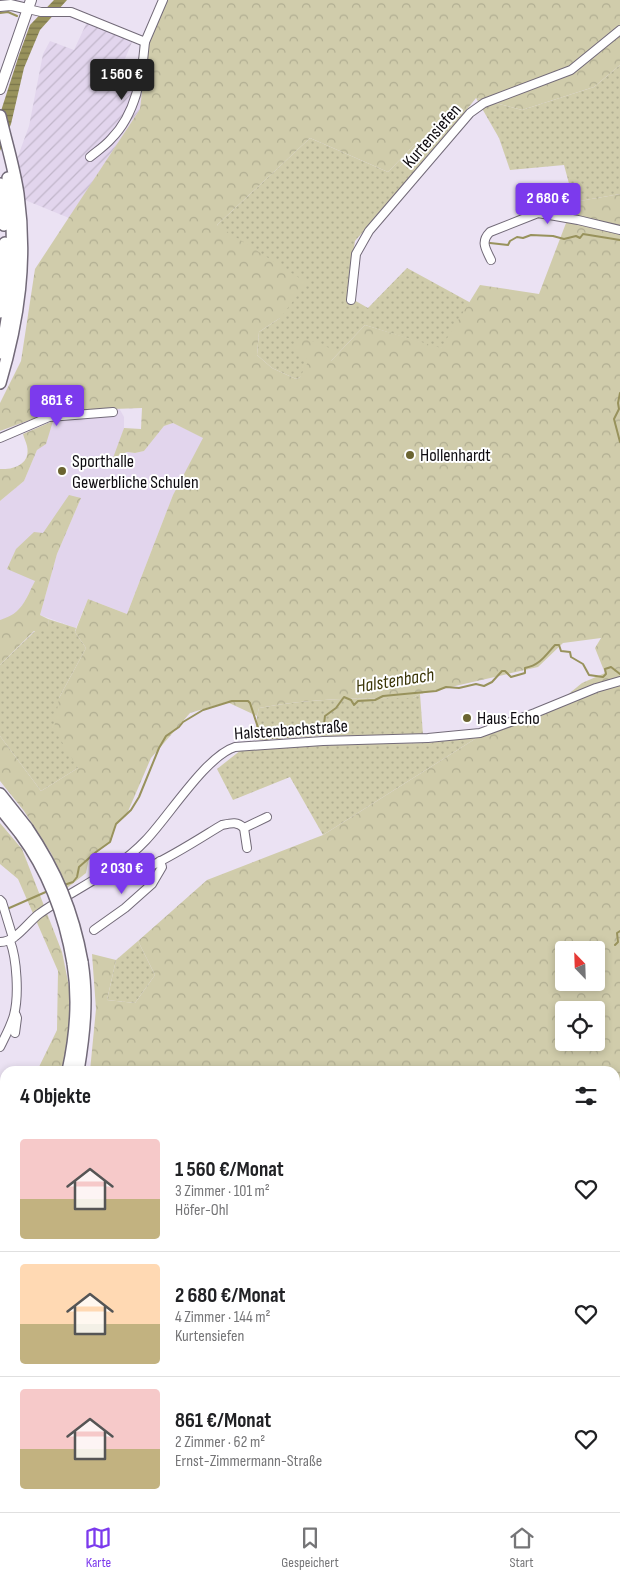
<!DOCTYPE html>
<html lang="de">
<head>
<meta charset="utf-8">
<style>
  body { margin:0; font-family:"Sofia Sans Condensed",sans-serif; background:#f2f2f2; color:#202124; height:100vh; display:flex; flex-direction:column; font-size:19px; white-space:nowrap }
  * { box-sizing:border-box; margin:0 }
  p { font-size:16px; color:#757577 }
  .icon { flex:none; width:28px; height:28px; fill:none; stroke:currentColor; stroke-width:2; stroke-linecap:round; stroke-linejoin:round }
  .map { position:relative; flex:1; overflow:hidden }
  .sheet { position:absolute; left:0px; top:1066px; width:620px; height:446px; display:flex; flex-direction:column; background:#fff; border-radius:15px 15px 0 0; box-shadow:0 2px 8px #0003 }
  .sheet>* { flex:none }
  .needle { width:32px; rotate:337deg }
  .fabs { position:absolute; left:555px; top:941px; display:grid; gap:10px }
  .fabs a { display:grid; place-items:center; width:50px; height:50px; border-radius:5px; background:#fff; box-shadow:0 2px 8px #0003; font-size:25px }
  .price { position:absolute; translate:-50% -42px; padding:0 11px; border-radius:5px; background:#7c3aed; color:#fff; font-size:16px; line-height:32px; filter:drop-shadow(0 1px 2px #0008) }
  .price::after { content:''; position:absolute; left:50%; top:30px; width:15px; height:11px; margin-left:-8px; background:inherit; clip-path:polygon(0 0,100% 0,50% 100%) }
  .price.current { background:#222; color:#fff }
  ul { padding:0; list-style:none }
  li { display:flex; align-items:center; gap:15px; height:125px; padding:0 20px }
  li+li { border-top:1px solid #e0e0e0 }
  li span { display:grid; place-items:center; flex:none; width:140px; height:100px; border-radius:5px; color:#555 }
  li>.icon { margin-inline-start:auto }
  span .icon { width:60px; height:60px; fill:#fffc; stroke-width:1 }
  li b { font-size:21px }
  h2 { display:flex; justify-content:space-between; align-items:center; height:60px; padding:0 20px; font-size:21px }
  .dock { display:flex; justify-content:space-around; align-items:center; height:70px; border-top:1px solid #e0e0e0; background:#fff; font-size:14px; color:#757577 }
  .dock a { display:grid; justify-items:center; gap:2px }
  .dock .current { color:#7c3aed }
  .map>svg:first-child { display:block }
  .built { fill:#e2d5ed }
  .industrial { fill:url(#industrial-furrows) }
  .grass { fill:url(#grass-dots) }
  .forest { fill:url(#forest-crowns); fill-rule:evenodd }
  .water { fill:url(#water-rules) }
  .lines { fill:none; stroke-linecap:round; stroke-linejoin:round }
  .stream { stroke:#98925c; stroke-width:2 }
  .minor-casing { stroke:#726a78; stroke-width:10 }
  .major-casing { stroke:#726a78; stroke-width:12 }
  .highway-casing { stroke:#726a78; stroke-width:14 }
  .minor { stroke:#fff; stroke-width:8 }
  .major { stroke:#fff; stroke-width:10 }
  .highway { stroke:#fff; stroke-width:11 }
  .highway-bridge-casing { stroke:#726a78; stroke-width:14; stroke-linecap:butt }
  .highway-bridge { stroke:#fff; stroke-width:11 }
  .poi-dot { fill:#6b6431; stroke:#fff; stroke-width:2 }
  .labels { text-anchor:middle; dominant-baseline:central; stroke-width:4; stroke-linejoin:round; paint-order:stroke }
  .street-label { font-size:18px; fill:#0d0a0f; stroke:#fff }
  .poi-label { font-size:18px; fill:#0d0a0f; stroke:#fff; text-anchor:start }
  .water-label { font-size:19px; font-style:italic; fill:#3b3608; stroke:#fff }
</style>
</head>
<body>
<div class="map">
<svg width="620" height="1512" viewBox="0 0 620 1512">
  <defs>
    <pattern id="industrial-furrows" width="10" height="10" patternUnits="userSpaceOnUse" patternTransform="scale(1.25)"><rect width="10" height="10" fill="#e2d5ed"/><path d="M-1 1l2-2M0 10L10 0M9 11l2-2" fill="none" stroke="#c1b6ca"/></pattern>
    <pattern id="grass-dots" width="8" height="8" patternUnits="userSpaceOnUse" patternTransform="scale(1.25)"><rect width="8" height="8" fill="#d0ccab"/><path d="M2 2h.1M6 6h.1" fill="none" stroke="#b1ae92" stroke-width="1.8" stroke-linecap="round"/></pattern>
    <pattern id="forest-crowns" width="20" height="18" patternUnits="userSpaceOnUse" patternTransform="scale(1.25)"><rect width="20" height="18" fill="#d0ccab"/><path d="M2 6a3 3 0 1 1 6 0M12 15a3 3 0 1 1 6 0" fill="none" stroke="#b1ae92"/></pattern>
    <pattern id="water-rules" width="6" height="5" patternUnits="userSpaceOnUse" patternTransform="scale(1.25)"><rect width="6" height="5" fill="#98925c"/><path d="M0 2.5h6" fill="none" stroke="#7a754a"/></pattern>
  </defs>
  <rect width="100%" height="100%" fill="#ebe2f3"/>
  <!-- built -->
  <polygon class="built" points="119,408 124,417 124,428 118,448 119,457 127,452 135,453 144,451 164,426 173,423 204,438 173,495 127,614 88,599 76,628 40,615 57,554 81,498 35,581 21,609 11,617 0,620 0,501 24,481 37,450 53,421 54,411"/>
  <!-- industrial -->
  <g class="industrial">
    <polygon points="87,22 132,42 122,66 112,62 107,82 142,94 140,109 69,218 25,200 17,159 29,126 43,54 50,41 74,50"/>
    <polygon points="393,1508 490,1508 495,1512 388,1512"/>
  </g>
  <!-- grass -->
  <g class="grass">
    <polygon points="620,65 620,194 574,202 564,165 510,170 499,138 476,98 522,110 594,87"/>
    <polygon points="310,138 388,172 416,143 430,156 355,241 347,296 368,308 407,268 471,303 441,349 365,325 330,362 296,379 272,368 257,355 259,332 280,318 217,225"/>
    <polygon points="48,619 76,628 75,632 86,648 59,698 78,768 41,791 0,736 0,665 35,631 49,631"/>
    <path d="M420,694L423,735L320,736L255,740L257,716L259,708C310,698 361,698 413,698Z"/>
    <polygon points="478,737 323,835 290,777 233,800 217,769 241,750 353,744 426,743"/>
    <polygon points="138,941 155,975 135,1003 107,1000 116,960"/>
    <polygon points="617,1348 620,1348 620,1383 615,1384 615,1352"/>
    <polygon points="620,1467 620,1512 601,1512 602,1508 615,1508 615,1468"/>
    <polygon points="278,1508 356,1508 354,1512 261,1512"/>
  </g>
  <!-- forest -->
  <g class="forest">
    <path d="M166,0H620V65L594,87L522,110L476,98L430,156L416,143L388,172L310,138L217,225L307,283L280,318L259,332L257,355L272,368L296,379L300,377L308,362V360L296,350L294,343L298,338L307,339L332,349L335,351L331,361L365,325L441,348L480,285L539,294L574,202L620,194V1291L615,1294V1071H90L96,1009L92,954L116,960L107,1000L135,1003L155,975L138,941L207,880L323,835L478,737L543,715L582,683L605,673L595,648L601,638L563,643L538,667L420,694L413,698C361,698 310,698 259,708L257,716L227,702L190,713L151,758L126,816L115,825L111,842L89,858L86,873L67,888L51,853L24,811L0,781V736L41,791L78,768L54,729L59,698L86,648L75,632L88,599L127,614L173,495L203,438L173,423L164,426L144,451L135,453L127,452L113,458L124,428L141,429L142,408L54,411L0,431V403L21,361L35,269L140,109L148,41ZM564,950H596V982H564ZM564,1010H596V1042H564Z"/>
    <path d="M53,421L46,444L37,450L24,481L0,501V469C14,470 31,464 27,446C26,442 24,438 23,434Z"/>
    <path d="M69,495L81,498L57,554L40,615L48,619L50,631H34L0,665V620C23,613 25,600 35,581L7,569L16,549L34,532L43,533Z"/>
    <polygon points="0,823 22,849 62,952 72,1001 63,1071 37,1071 57,1030 58,971 18,879 0,864"/>
    <polygon points="2,1079 5,1079 5,1182 0,1188 0,1082"/>
    <polygon points="5,1219 5,1265 0,1263 0,1223"/>
    <polygon points="0,1388 5,1396 5,1494 0,1495"/>
    <polygon points="620,1446 620,1465 615,1466 615,1447"/>
    <polygon points="77,1508 278,1508 261,1512 36,1512"/>
    <polygon points="364,1508 393,1508 388,1512 362,1512"/>
    <polygon points="495,1508 598,1508 598,1512 501,1512"/>
  </g>
  <!-- water -->
  <polygon class="water" points="54,0 67,0 40,30 24,68 11,124 0,151 0,114 19,55 30,25"/>
  <g class="lines">
    <!-- stream -->
    <g class="stream">
      <polyline points="0,13 8,12 17,16"/>
      <polyline points="490,243 508,245 510,241 517,237 523,238 531,235 553,236 564,239 576,236 580,238 583,234 620,240"/>
      <polyline points="620,393 618,403 619,409 614,419 620,442"/>
      <path d="M64,885L73,882L77,877L79,867L96,852L110,842L116,824L131,810L139,797L159,748L166,736L179,727L183,722L203,710L232,701H248L250,703L261,737L263,739L320,733L323,732L325,716L336,708L344,697L351,700L354,705L358,701L375,700L383,696L436,691L446,687L459,688L476,684L484,686L492,682L502,671H505L511,677L525,673V668C540,665 545,656 555,645H559L561,651L570,652L571,657L583,664L589,675L603,677L606,674L605,669L611,667L620,674"/>
      <polyline points="7,909 48,891"/>
      <polyline points="615,945 618,942 617,933 620,931"/>
      <polyline points="229,1508 232,1512"/>
      <polyline points="142,1510 182,1508"/>
    </g>
    <!-- minor casing -->
    <g class="minor-casing">
      <g id="minor">
        <polyline points="28,9 41,12 71,12 145,42 163,0"/>
        <path d="M90,157C97,151 105,146 111,139C136,114 142,76 145,42"/>
        <path d="M491,260C486,249 480,242 490,232L538,213L578,220L620,230"/>
        <polyline points="351,300 356,254 369,231 470,113 484,103 571,70 620,30"/>
        <polyline points="0,438 49,417 113,412"/>
        <polyline points="244,828 247,848"/>
        <path d="M101,875C121,892 201,837 222,825C231,823 237,821 244,828L267,817"/>
        <polyline points="0,900 2,902 13,938"/>
        <polyline points="94,930 125,908 152,884 162,867 160,861"/>
        <path d="M0,942C16,942 27,923 39,914C74,889 116,872 146,840C169,816 206,756 235,747L323,741L428,738L480,733L535,713L596,688L620,681"/>
        <polyline points="15,1033 17,1018 16,1015"/>
        <path d="M0,1047C5,1037 11,1026 14,1015C19,996 17,959 10,941"/>
        <polyline points="615,1322 620,1324"/>
        <polyline points="0,1326 5,1327"/>
        <polyline points="0,1351 5,1354"/>
      </g>
    </g>
    <!-- major casing -->
    <g class="major-casing">
      <g id="major">
        <polyline points="0,6 11,5 28,9"/>
        <polyline points="0,89 31,0"/>
        <polyline points="615,1296 620,1294"/>
        <polyline points="357,1512 359,1508"/>
      </g>
    </g>
    <!-- highway casing -->
    <g class="highway-casing">
      <g id="highway">
        <path d="M0,116C6,142 14,167 18,194C27,260 19,319 0,383"/>
        <polyline points="0,184 4,225"/>
        <polyline points="0,312 4,277 5,243"/>
        <path d="M0,353C15,296 15,236 8,178"/>
        <polyline points="0,794 27,828"/>
        <polyline points="0,808 20,833"/>
        <path d="M68,1071C76,1035 79,1000 73,963"/>
        <path d="M78,1071C84,1035 88,999 82,962"/>
        <polyline points="0,1198 5,1193"/>
        <polyline points="0,1211 5,1206"/>
        <polyline points="615,1427 620,1426"/>
        <polyline points="615,1439 620,1438"/>
        <polyline points="0,1500 5,1499"/>
        <polyline points="0,1511 30,1508"/>
      </g>
    </g>
    <!-- minor -->
    <use href="#minor" class="minor"/>
    <!-- major -->
    <use href="#major" class="major"/>
    <!-- highway -->
    <use href="#highway" class="highway"/>
    <!-- highway-bridge casing -->
    <g class="highway-bridge-casing">
      <g id="highway-bridge">
        <path d="M27,828C56,871 73,911 82,962"/>
        <path d="M20,833C49,872 65,915 73,963"/>
      </g>
    </g>
    <!-- highway-bridge -->
    <use href="#highway-bridge" class="highway-bridge"/>
  </g>
  <!-- markers -->
  <g class="poi-dot">
    <circle cx="410" cy="455" r="5"/>
    <circle cx="62" cy="471" r="5"/>
    <circle cx="467" cy="718" r="5"/>
  </g>
  <g class="labels">
    <!-- street labels -->
    <g class="street-label">
      <text transform="translate(432 136) rotate(-49)">Kurtensiefen</text>
      <text transform="translate(291 730) rotate(-4)">Halstenbachstraße</text>
    </g>
    <!-- poi labels -->
    <g class="poi-label">
      <text x="420" y="455">Hollenhardt</text>
      <text x="72" y="461">Sporthalle<tspan x="72" dy="21">Gewerbliche Schulen</tspan></text>
      <text x="477" y="718">Haus Echo</text>
    </g>
    <!-- water labels -->
    <g class="water-label">
      <text transform="translate(395 681) rotate(-9)">Halstenbach</text>
    </g>
  </g>
</svg>
<div class="fabs">
<a><svg class="needle" viewBox="-14 -14 28 28"><path d="M0-13l5 13h-10z" fill="#e53935"/><path d="M0 13l5-13h-10z" fill="#757577"/></svg></a>
<a><svg class="icon" aria-label="locate" viewBox="0 0 24 24"><circle cx="12" cy="12" r="6"/><path d="M12 2v4M12 18v4M2 12h4M18 12h4"/></svg></a>
</div>
<b class="price current" style="left:122px;top:101px">1 560 €</b>
<b class="price" style="left:548px;top:225px">2 680 €</b>
<b class="price" style="left:57px;top:427px">861 €</b>
<b class="price" style="left:122px;top:895px">2 030 €</b>
<section class="sheet">
<h2>4 Objekte<svg class="icon" aria-label="filters" viewBox="0 0 24 24"><path d="M4 7h16M4 17h16"/><circle cx="9" cy="7" r="2"/><circle cx="15" cy="17" r="2"/></svg></h2>
<ul>
<li><span style="background:linear-gradient(#f6c9c9 60%,#c2b280 0)"><svg class="icon" aria-label="home" viewBox="0 0 24 24"><path d="M3 11l9-7 9 7M6 9v11h12V9"/></svg></span><div><b>1 560 €/Monat</b><p>3 Zimmer · 101 m²</p><p>Höfer-Ohl</p></div><svg class="icon" aria-label="heart" viewBox="0 0 24 24"><path d="M12 20l-8-8c-3-5 5-10 8-4 3-6 11-1 8 4z"/></svg></li>
<li><span style="background:linear-gradient(#ffd9b3 60%,#c2b280 0)"><svg class="icon" aria-label="home" viewBox="0 0 24 24"><path d="M3 11l9-7 9 7M6 9v11h12V9"/></svg></span><div><b>2 680 €/Monat</b><p>4 Zimmer · 144 m²</p><p>Kurtensiefen</p></div><svg class="icon" aria-label="heart" viewBox="0 0 24 24"><path d="M12 20l-8-8c-3-5 5-10 8-4 3-6 11-1 8 4z"/></svg></li>
<li><span style="background:linear-gradient(#f6c9c9 60%,#c2b280 0)"><svg class="icon" aria-label="home" viewBox="0 0 24 24"><path d="M3 11l9-7 9 7M6 9v11h12V9"/></svg></span><div><b>861 €/Monat</b><p>2 Zimmer · 62 m²</p><p>Ernst-Zimmermann-Straße</p></div><svg class="icon" aria-label="heart" viewBox="0 0 24 24"><path d="M12 20l-8-8c-3-5 5-10 8-4 3-6 11-1 8 4z"/></svg></li>
</ul>
</section>
</div>
<nav class="dock">
<a class="current"><svg class="icon" aria-label="map" viewBox="0 0 24 24"><path d="M3 6l6-2 6 2 6-2v14l-6 2-6-2-6 2zM9 4v14M15 6v14"/></svg>Karte</a>
<a><svg class="icon" aria-label="saved" viewBox="0 0 24 24"><path d="M7 4h10v16l-5-4-5 4z"/></svg>Gespeichert</a>
<a><svg class="icon" aria-label="home" viewBox="0 0 24 24"><path d="M3 11l9-7 9 7M6 9v11h12V9"/></svg>Start</a>
</nav>
</body>
</html>
